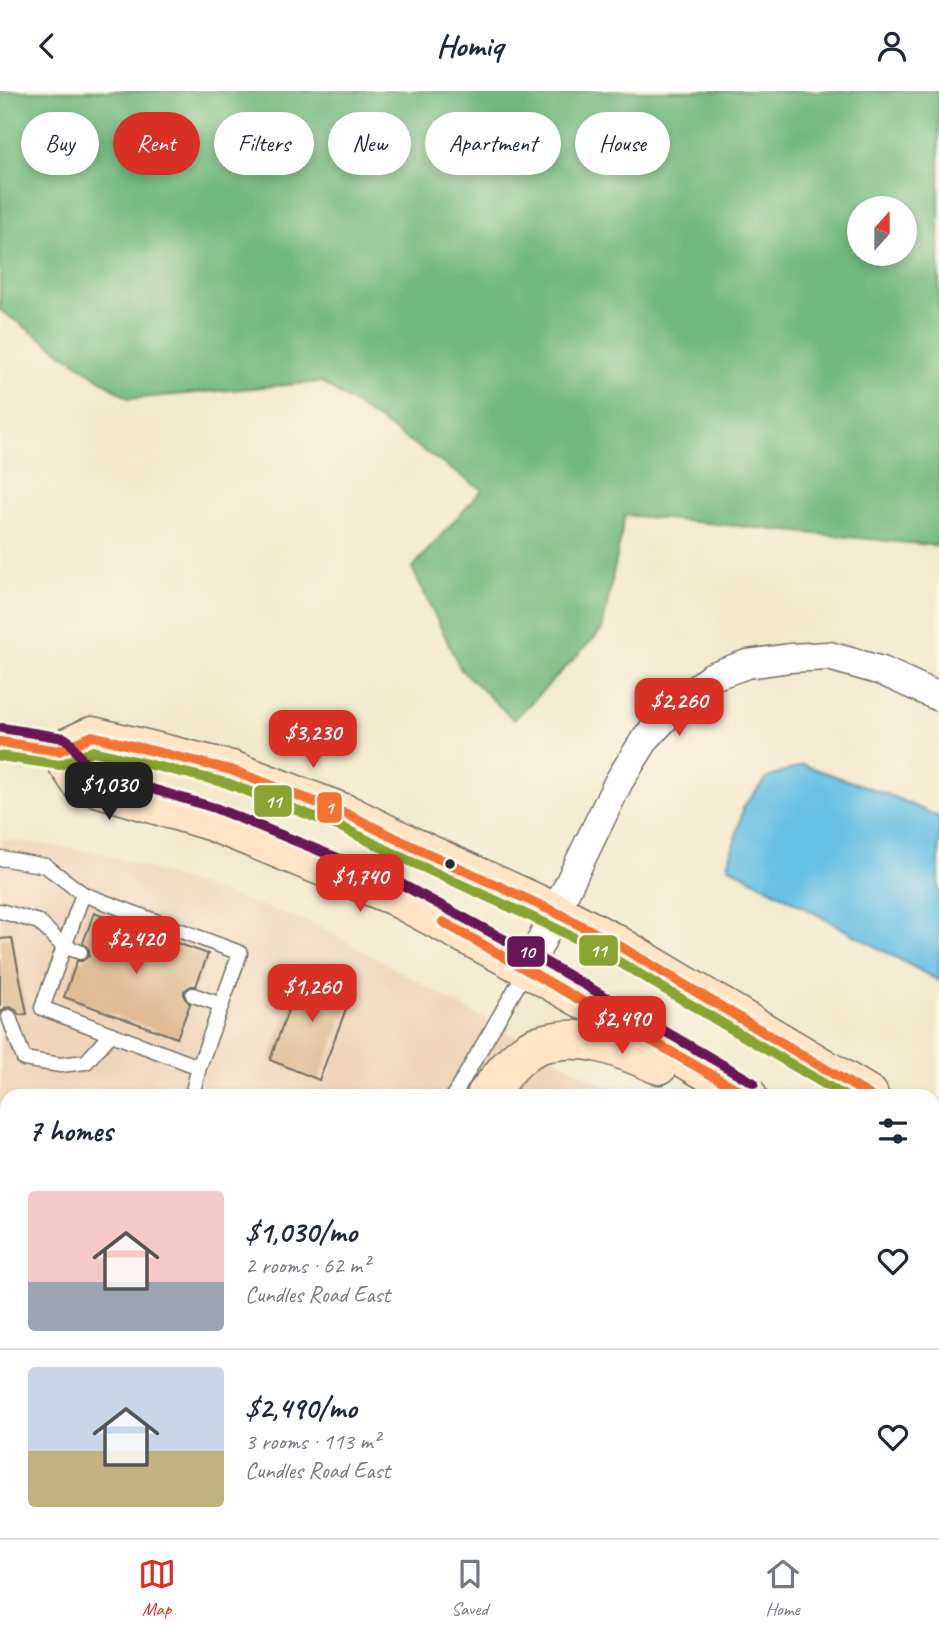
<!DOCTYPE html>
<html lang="en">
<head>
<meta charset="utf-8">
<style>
  body { margin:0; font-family:Caveat,sans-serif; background:#f6f6f7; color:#1f2937; height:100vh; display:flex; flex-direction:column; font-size:26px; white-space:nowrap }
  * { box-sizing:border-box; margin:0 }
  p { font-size:23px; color:#747a83 }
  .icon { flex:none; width:38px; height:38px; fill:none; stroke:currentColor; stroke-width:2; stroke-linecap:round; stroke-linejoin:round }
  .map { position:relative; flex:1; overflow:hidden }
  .side { position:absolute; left:0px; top:998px; width:940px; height:450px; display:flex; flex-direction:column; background:#fff; border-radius:21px 21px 0 0; box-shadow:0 4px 10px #0003 }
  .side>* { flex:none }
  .banner { position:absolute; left:21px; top:21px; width:898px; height:63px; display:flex; gap:14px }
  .needle { width:46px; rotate:21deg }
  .buttons { position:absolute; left:847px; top:105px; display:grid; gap:14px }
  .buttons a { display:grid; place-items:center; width:70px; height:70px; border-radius:50%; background:#fff; box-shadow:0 4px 10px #0003; font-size:35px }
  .price { position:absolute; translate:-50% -60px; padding:0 16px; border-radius:14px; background:#d93025; color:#fff; font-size:23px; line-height:46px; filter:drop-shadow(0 2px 4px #0008) }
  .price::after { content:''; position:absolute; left:50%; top:42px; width:21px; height:16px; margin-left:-10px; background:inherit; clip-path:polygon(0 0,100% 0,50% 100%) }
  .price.selected { background:#222; color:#fff }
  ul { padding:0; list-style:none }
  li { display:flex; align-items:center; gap:21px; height:175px; padding:0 28px }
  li+li { border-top:2px solid #e0e1e3 }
  li span { display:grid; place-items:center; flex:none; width:196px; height:140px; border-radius:7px; color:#555 }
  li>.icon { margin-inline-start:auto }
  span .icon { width:84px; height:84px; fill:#fffc; stroke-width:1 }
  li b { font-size:30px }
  h2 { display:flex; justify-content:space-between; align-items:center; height:84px; padding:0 28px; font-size:30px }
  .pill { padding:0 24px; border-radius:32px; background:#fff; box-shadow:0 4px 10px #0003; font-size:24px; line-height:63px }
  .pill.selected { background:#d93025; color:#fff }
  header { display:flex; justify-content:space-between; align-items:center; height:91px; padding:0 28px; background:#fff; font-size:32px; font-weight:600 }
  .tab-bar { display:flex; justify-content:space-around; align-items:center; height:98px; border-top:2px solid #e0e1e3; background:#fff; font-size:19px; color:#747a83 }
  .tab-bar a { display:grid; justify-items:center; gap:4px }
  .tab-bar .selected { color:#d93025 }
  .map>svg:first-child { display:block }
  .built { fill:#efd6bb }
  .forest { fill:#6fb87e; stroke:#4d7254; stroke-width:2; fill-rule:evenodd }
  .water { fill:#68c0e5; stroke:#4a7688; stroke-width:2 }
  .building { fill:#debb93 }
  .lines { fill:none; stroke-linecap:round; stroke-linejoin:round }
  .service-casing { stroke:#716e64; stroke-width:17 }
  .minor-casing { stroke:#716e64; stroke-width:31 }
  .secondary-casing { stroke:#716e64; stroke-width:41 }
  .service { stroke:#fff; stroke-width:14 }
  .minor { stroke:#fff; stroke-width:28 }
  .secondary { stroke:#ffe4c6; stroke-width:38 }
  .bus-1-casing { stroke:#fcf5e5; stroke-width:16 }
  .bus-2-casing { stroke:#fcf5e5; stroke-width:16 }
  .bus-3-casing { stroke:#fcf5e5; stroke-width:16 }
  .bus-1 { stroke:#f47333; stroke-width:10 }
  .bus-2 { stroke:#8aa431; stroke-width:10 }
  .bus-3 { stroke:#681757; stroke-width:10 }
  .bus-dot { fill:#2b2b2b; stroke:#fcf5e5; stroke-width:2.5 }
  .line-badge { stroke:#fcf5e5; stroke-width:2.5 }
  .badge-label { font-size:19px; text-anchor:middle; font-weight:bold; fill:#fff }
</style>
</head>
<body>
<header><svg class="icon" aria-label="back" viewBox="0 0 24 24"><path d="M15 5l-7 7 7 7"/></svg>Homiq<svg class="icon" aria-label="person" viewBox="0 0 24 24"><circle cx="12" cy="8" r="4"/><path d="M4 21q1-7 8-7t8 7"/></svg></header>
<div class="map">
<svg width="939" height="1447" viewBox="0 0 939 1447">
  <rect width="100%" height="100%" fill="#fcf5e5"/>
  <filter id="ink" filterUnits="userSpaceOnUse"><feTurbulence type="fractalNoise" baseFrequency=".0143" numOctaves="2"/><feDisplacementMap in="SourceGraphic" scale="14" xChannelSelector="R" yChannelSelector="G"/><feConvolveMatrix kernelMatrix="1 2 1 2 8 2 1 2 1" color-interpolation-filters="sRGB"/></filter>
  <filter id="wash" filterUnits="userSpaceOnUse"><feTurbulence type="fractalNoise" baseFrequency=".00686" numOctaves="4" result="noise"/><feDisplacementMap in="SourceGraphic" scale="28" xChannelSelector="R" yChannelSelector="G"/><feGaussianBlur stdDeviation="1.57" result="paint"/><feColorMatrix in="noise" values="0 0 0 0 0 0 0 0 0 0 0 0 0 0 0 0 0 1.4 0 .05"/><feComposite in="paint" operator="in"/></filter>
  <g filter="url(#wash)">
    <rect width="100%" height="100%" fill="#f2e9cd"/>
    <!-- built -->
    <polygon class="built" points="0,748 99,761 315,833 620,1004 7,1004 7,1440 933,1440 933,1223 939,1229 939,1447 0,1447"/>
    <!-- forest -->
    <path class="forest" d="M0,0H939V455L625,424L602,539L514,629L461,579L412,477L482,399L321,291L129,308L0,219ZM859,117H905V163H859Z"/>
    <!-- water -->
    <polygon class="water" points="803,674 887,703 939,726 939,890 728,775 744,715 767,687"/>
    <g id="blocks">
      <!-- building -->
      <g class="building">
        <polygon points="94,822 208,863 196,895 191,895 184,900 184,906 190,913 177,947 64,906 77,870 82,870 89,865 89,859 83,852"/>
        <polygon points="12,847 27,923 19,924 16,919 10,916 5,917 0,923 0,848"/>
        <polygon points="303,878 354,897 319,989 270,969"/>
      </g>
    </g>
  </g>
  <g filter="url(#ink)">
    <use href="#blocks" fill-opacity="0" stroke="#716e64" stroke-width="2"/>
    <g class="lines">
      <!-- service casing -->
      <g class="service-casing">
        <g id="service">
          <polyline points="0,768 1,767 46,775 83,803"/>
          <polyline points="0,820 39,831 63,855 80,861"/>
          <polyline points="193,904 222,914"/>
          <polyline points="9,926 24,968 60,974 86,971 111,943"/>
          <polyline points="192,1004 199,976 240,862 83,803 42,917 199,976"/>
          <polyline points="454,1004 527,878"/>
          <polyline points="0,1058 7,1056"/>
          <polyline points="933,1290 939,1293"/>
          <polyline points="858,1440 863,1447"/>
          <polyline points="256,1447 257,1440"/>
          <polyline points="446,1447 447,1440"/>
        </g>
      </g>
      <!-- minor casing -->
      <g class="minor-casing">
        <polyline id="minor" points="528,877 619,690 646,647 679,612 713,585 747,573 790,567 829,565 882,580 939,606"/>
      </g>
      <!-- secondary casing -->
      <g class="secondary-casing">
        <g id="secondary">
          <polyline points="0,651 59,660 92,645 231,679 349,724 409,754 555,821 616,853 869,1004"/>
          <polyline points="59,660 80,691 210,730 394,805 528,877 623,931 747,1004"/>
          <path d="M486,1004C497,990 514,967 530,958C538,953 548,951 556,950C595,944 625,960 659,974"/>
          <polyline points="933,1046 939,1050"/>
          <polyline points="933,1127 939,1132"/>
        </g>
      </g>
      <!-- service -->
      <use href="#service" class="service"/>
      <!-- minor -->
      <use href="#minor" class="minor"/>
      <!-- secondary -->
      <use href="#secondary" class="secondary"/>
      <!-- bus-1 casing -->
      <g class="bus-1-casing">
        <g id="bus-1">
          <polyline points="0,651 59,660 92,645 231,679 349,724 409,754 555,821 616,853 869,1004"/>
          <polyline points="443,831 747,1004"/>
        </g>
      </g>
      <!-- bus-2 casing -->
      <g class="bus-2-casing">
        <polyline id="bus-2" points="0,665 60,674 93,660 227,692 343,737 403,767 549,834 609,865 843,1004"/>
      </g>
      <!-- bus-3 casing -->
      <g class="bus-3-casing">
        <polyline id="bus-3" points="2,637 64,647 70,651 89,679 215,717 401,793 535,865 754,992"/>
      </g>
      <!-- bus-1 -->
      <use href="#bus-1" class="bus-1"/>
      <!-- bus-2 -->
      <use href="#bus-2" class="bus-2"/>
      <!-- bus-3 -->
      <use href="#bus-3" class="bus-3"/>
    </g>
  </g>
  <!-- markers -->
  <circle class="bus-dot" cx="450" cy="773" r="6"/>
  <g class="line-badge">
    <rect x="253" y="693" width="40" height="34" rx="7" fill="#8aa431"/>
    <rect x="316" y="700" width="27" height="33" rx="7" fill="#f47333"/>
    <rect x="578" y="843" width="41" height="33" rx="7" fill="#8aa431"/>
    <rect x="506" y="844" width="40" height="33" rx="7" fill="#681757"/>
  </g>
  <g class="badge-label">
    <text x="273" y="717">11</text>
    <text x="329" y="723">1</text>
    <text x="598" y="866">11</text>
    <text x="526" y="867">10</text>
  </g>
</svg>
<div class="buttons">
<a><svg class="needle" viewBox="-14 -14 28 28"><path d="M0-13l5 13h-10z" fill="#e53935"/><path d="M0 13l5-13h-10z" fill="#747a83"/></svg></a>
</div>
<b class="price" style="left:679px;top:647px">$2,260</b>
<b class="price" style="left:313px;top:679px">$3,230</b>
<b class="price selected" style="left:109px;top:731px">$1,030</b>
<b class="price" style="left:360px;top:823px">$1,740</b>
<b class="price" style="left:136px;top:885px">$2,420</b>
<b class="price" style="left:312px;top:933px">$1,260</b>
<b class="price" style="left:622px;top:965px">$2,490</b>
<div class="banner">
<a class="pill">Buy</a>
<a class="pill selected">Rent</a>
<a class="pill">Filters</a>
<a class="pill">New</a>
<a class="pill">Apartment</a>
<a class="pill">House</a>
</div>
<section class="side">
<h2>7 homes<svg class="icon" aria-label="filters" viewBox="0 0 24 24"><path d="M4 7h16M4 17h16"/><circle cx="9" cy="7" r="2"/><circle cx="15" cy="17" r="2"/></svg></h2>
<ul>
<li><span style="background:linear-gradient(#f6c9c9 65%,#9aa5b1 0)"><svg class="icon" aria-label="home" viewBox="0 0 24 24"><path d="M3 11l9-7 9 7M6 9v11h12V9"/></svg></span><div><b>$1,030/mo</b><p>2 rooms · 62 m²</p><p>Cundles Road East</p></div><svg class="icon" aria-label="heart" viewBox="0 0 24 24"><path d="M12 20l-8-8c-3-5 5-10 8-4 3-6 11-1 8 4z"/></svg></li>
<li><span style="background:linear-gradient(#c9d6e8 60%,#c2b280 0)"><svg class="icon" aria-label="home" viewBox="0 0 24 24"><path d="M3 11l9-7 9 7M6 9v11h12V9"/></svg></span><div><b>$2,490/mo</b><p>3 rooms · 113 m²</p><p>Cundles Road East</p></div><svg class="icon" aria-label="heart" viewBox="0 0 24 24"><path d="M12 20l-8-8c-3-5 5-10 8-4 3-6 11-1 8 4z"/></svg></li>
</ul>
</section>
</div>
<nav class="tab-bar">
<a class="selected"><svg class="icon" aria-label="map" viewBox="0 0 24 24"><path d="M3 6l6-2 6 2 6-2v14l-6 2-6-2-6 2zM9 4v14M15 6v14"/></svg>Map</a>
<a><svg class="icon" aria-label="saved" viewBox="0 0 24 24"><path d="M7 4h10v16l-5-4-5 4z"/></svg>Saved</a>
<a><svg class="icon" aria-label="home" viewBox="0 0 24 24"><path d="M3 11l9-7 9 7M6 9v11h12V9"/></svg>Home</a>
</nav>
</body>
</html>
